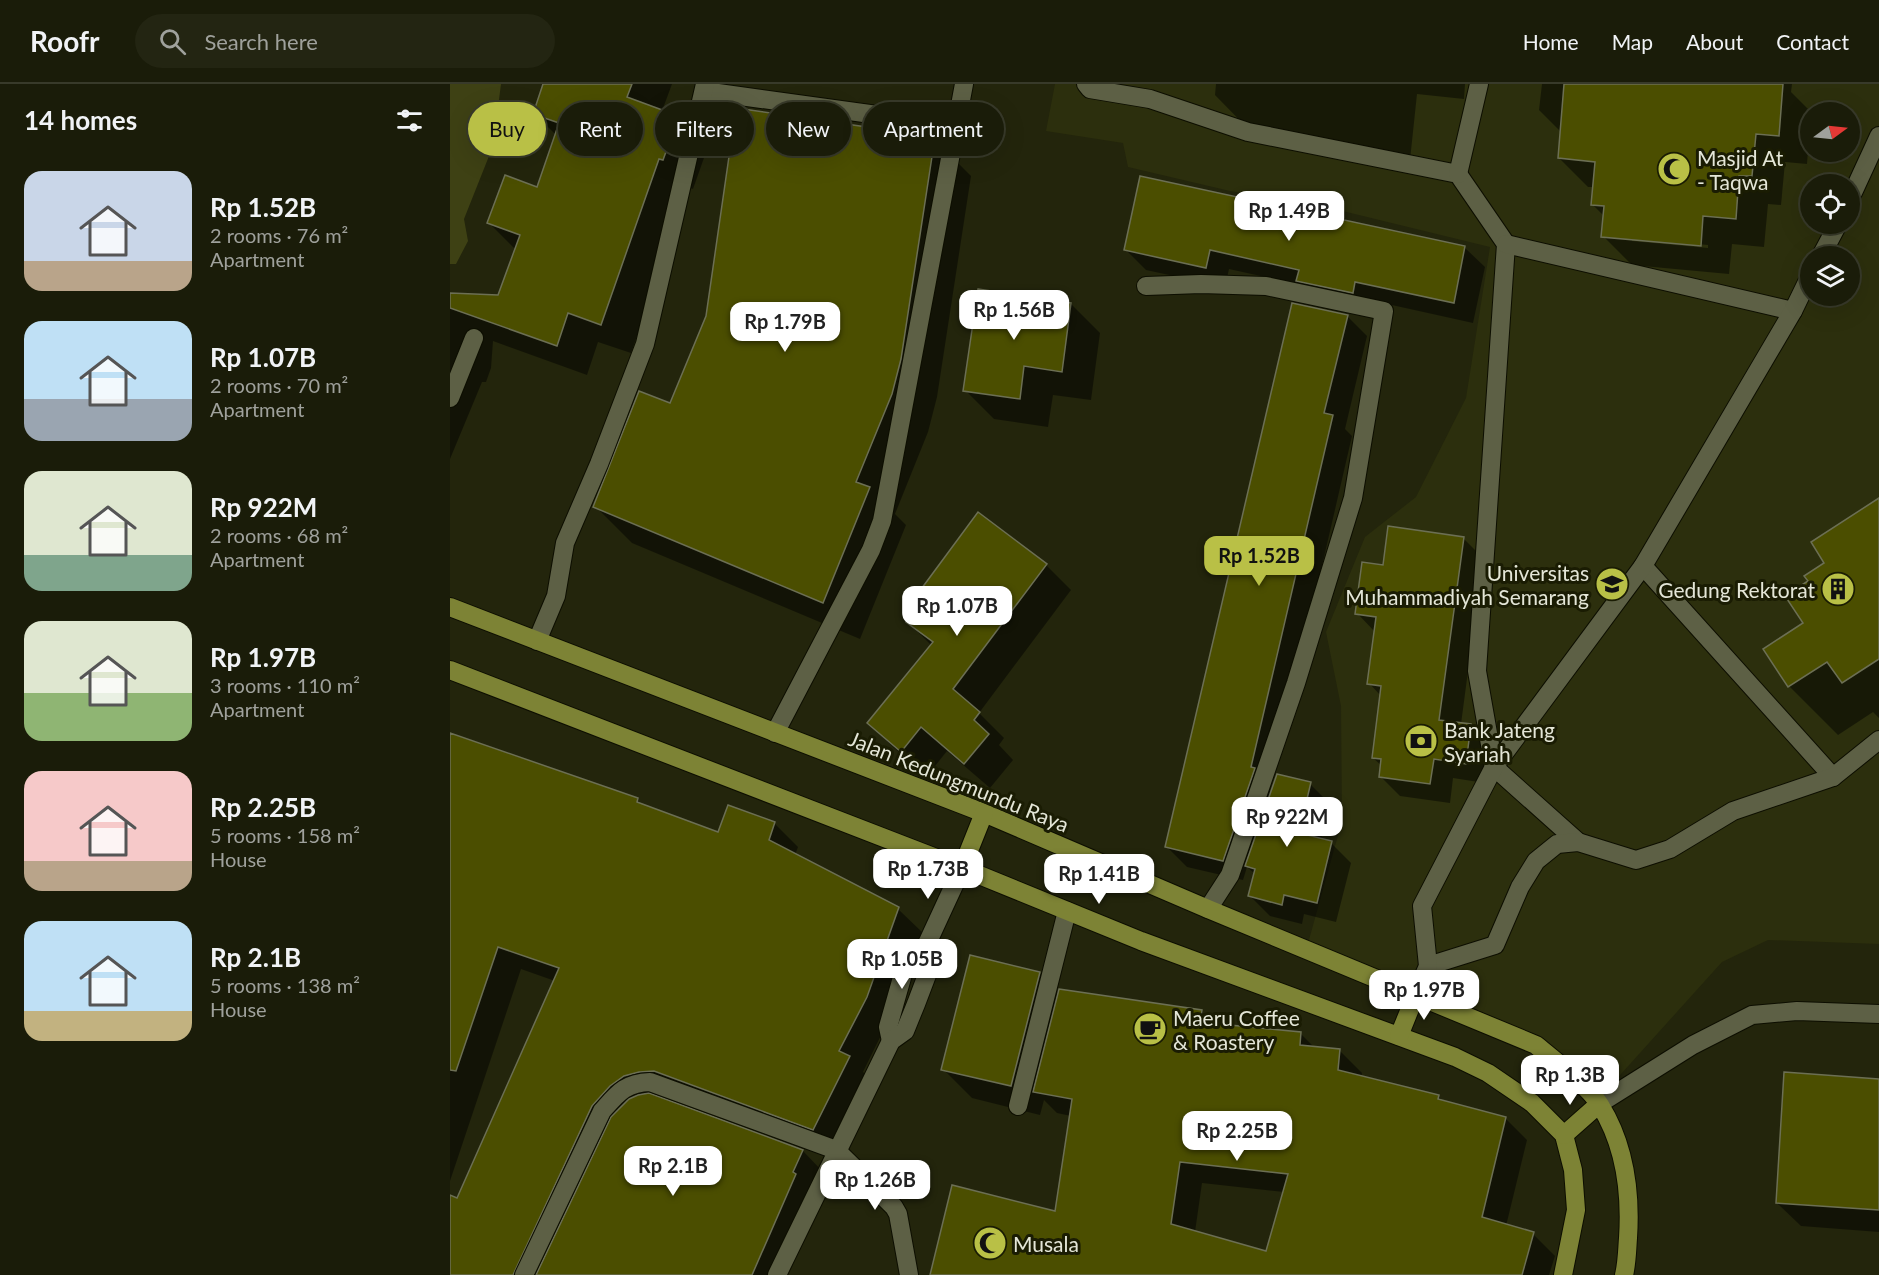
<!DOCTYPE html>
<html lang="en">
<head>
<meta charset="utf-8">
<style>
  body { margin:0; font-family:Lato,sans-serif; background:#232512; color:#f1f3f6; height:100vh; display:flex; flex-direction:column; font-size:22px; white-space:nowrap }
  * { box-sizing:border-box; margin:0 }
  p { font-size:20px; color:#9fa19c }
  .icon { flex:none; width:33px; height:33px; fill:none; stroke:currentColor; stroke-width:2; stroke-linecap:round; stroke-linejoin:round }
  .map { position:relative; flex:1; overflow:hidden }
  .drawer { display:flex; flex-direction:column; background:#1a1c09; width:450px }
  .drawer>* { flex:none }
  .guide { position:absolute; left:18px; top:18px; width:570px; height:54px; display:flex; gap:12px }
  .needle { width:39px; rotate:75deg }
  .buttons { position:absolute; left:1350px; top:18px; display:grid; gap:12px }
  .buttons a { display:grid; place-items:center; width:60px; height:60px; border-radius:50%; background:#1a1c09; box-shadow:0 6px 24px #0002,0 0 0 2px #383a2a; font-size:30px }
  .price { position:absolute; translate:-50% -51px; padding:0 14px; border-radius:12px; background:#fff; color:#222; font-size:20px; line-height:39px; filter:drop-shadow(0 2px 3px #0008) }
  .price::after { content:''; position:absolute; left:50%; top:36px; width:18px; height:14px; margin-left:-9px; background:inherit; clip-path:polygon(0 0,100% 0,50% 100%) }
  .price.selected { background:#b9c046; color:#111 }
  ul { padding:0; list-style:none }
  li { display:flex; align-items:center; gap:18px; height:150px; padding:0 24px }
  li span { display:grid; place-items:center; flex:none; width:168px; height:120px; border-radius:18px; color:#555 }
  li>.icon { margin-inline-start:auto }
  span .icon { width:72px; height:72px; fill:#fffc; stroke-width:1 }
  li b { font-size:26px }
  h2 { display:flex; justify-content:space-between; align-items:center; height:72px; padding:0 24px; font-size:26px }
  .chip { padding:0 21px; border-radius:27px; background:#1a1c09; box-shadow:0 6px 24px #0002,0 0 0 2px #383a2a; font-size:21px; line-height:54px }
  .chip.selected { background:#b9c046; color:#111 }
  header { display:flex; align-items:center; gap:36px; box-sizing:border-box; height:84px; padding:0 30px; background:#1a1c09; border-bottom:2px solid #383a2a }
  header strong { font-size:28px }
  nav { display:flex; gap:33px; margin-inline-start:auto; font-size:21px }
  .search { width:420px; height:54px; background:#232512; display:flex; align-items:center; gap:15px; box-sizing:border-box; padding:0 21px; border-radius:33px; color:#9fa19c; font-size:22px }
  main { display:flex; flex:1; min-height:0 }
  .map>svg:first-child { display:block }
  .built { fill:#2c2f0d; fill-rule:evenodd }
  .green { fill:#3e4114 }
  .shadow { fill:#0007; fill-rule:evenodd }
  .building { fill:#4b4e00; stroke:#6c6f54; stroke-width:1.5; fill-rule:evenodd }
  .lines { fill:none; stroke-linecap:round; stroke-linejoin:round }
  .minor-casing { stroke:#0d0e00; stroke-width:20 }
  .major-casing { stroke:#0d0e00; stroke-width:20 }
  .minor { stroke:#5d6045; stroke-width:18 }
  .major { stroke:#7d8335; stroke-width:18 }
  .labels { text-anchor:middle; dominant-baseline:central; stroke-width:6; stroke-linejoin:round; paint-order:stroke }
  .poi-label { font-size:21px; fill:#e4e6d7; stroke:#1a1c03; text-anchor:start }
  .street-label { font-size:21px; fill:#e4e6d7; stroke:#1a1c03 }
</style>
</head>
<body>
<header>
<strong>Roofr</strong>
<div class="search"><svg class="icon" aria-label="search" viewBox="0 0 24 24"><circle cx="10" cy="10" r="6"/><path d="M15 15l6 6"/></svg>Search here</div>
<nav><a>Home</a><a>Map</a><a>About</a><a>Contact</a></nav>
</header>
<main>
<section class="drawer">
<h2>14 homes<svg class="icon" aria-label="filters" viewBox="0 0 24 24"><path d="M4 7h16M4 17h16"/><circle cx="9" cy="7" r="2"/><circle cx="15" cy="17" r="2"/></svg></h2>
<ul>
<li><span style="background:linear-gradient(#c9d6e8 75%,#b9a48a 0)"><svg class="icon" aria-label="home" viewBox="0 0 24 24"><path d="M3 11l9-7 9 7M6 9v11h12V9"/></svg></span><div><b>Rp 1.52B</b><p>2 rooms · 76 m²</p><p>Apartment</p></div></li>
<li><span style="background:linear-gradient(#bfe0f5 65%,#9aa5b1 0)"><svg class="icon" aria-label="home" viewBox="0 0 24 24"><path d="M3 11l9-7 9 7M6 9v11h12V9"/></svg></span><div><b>Rp 1.07B</b><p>2 rooms · 70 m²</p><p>Apartment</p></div></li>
<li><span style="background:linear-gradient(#dfe7d0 70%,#7fa58c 0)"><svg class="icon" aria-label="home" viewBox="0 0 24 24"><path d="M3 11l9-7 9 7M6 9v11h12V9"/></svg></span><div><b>Rp 922M</b><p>2 rooms · 68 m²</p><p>Apartment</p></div></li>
<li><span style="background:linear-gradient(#dfe7d0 60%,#8fb573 0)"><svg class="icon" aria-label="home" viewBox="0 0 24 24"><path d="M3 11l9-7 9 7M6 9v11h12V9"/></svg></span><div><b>Rp 1.97B</b><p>3 rooms · 110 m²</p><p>Apartment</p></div></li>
<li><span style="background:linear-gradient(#f6c9c9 75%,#b9a48a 0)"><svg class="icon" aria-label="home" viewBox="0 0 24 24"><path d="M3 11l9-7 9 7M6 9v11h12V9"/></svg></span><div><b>Rp 2.25B</b><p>5 rooms · 158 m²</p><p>House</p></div></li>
<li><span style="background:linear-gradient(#bfe0f5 75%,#c2b280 0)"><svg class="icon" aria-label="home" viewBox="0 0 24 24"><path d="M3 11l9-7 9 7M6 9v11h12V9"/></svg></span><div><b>Rp 2.1B</b><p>5 rooms · 138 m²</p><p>House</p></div></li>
</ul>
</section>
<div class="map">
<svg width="1429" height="1191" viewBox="0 0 1429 1191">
  <rect width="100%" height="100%" fill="#23250c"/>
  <!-- built -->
  <path class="built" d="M605,0H1429V860L1318,856L1272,878L1162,1000L857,863L892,737L891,622L876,548L915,453L966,413L1016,314L1040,163L868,121L780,107L678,83L673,59L596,47ZM1360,28H1400V68H1360ZM1360,100H1400V140H1360ZM1360,172H1400V212H1360Z"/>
  <!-- green -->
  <polygon class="green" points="0,0 51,0 43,62 14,135 18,157 6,180 0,180"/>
  <!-- shadow -->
  <g class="shadow">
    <polygon points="94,0 222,0 212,27 244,58 244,60 255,71 243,105 238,103 181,269 148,258 137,291 43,257 41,284 36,298 32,298 0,375 0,210 49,213 66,166 39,139 87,104 106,51 84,29"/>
    <polygon points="766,0 1015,0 1014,15 967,10 960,76 813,60 765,11"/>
    <path d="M1092,0H1342L1341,8L1361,28L1357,80L1335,78L1331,121L1318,120L1314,163L1282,160L1279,190L1182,181L1153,152L1154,132L1143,121L1144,103H1138L1109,74L1111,48L1089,26ZM1182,154L1258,161V164L1182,157Z"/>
    <polygon points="484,55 521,92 487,313 478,348 445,430 456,441 410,555 182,459 145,422 221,321"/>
    <polygon points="1015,164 1035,183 1023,239 779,185 775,203 696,186 676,166"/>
    <polygon points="621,220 650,249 641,316 603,311 598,343 544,335 515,306"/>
    <polygon points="897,232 917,252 895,345 902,352 820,707 860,700 880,720 871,756 881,759 901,779 886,838 854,830 852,840 820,832 800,812 805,790 797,783 793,796 737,783 717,763"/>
    <polygon points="1425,418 1429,423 1429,634 1423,628 1388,651 1339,602 1355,540 1360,497"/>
    <polygon points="1013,454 1033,474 1011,640 1021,641 1041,661 1035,699 1003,694 1000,719 950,712 930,692 932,682 923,674 931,612 919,599 925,548 907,529 934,483"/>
    <polygon points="596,481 621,506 529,629 554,654 549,661 563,676 540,704 497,667 477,692 444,664 419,639 482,562 458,538"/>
    <polygon points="0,651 187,716 194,722 269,750 324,739 348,763 345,771 448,825 472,848 443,927 413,988 422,996 387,1068 213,1010 204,1013 353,1067 376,1091 335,1191 0,1191 0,1113 8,1116 105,897 71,885 0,1097"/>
    <path d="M589,889L609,909L751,927L765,941L851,950L865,964L890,967L912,989L911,993L988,1012L995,1019L1055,1034L1077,1056L1056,1142L1083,1150L1105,1172L1099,1191H481L606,1129L621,1032L607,1029L594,1016L590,1031L522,1014L493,985ZM752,1099L834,1108L817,1169L745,1148Z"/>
    <polygon points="1335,989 1429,996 1429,1148 1351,1142 1327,1119"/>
  </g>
  <!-- building -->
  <g class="building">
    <polygon points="93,0 182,0 177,13 215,27 213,35 226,40 213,76 209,75 151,241 118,229 107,262 0,224 0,209 48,211 70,151 37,139 55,91 87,103 109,39 83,30"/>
    <polygon points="1114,0 1333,0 1329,52 1306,50 1302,92 1289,92 1286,135 1253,132 1251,162 1151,153 1154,122 1141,121 1145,78 1108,74"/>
    <polygon points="286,24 485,53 451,275 442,310 406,398 420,403 373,519 143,423 189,307 220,319 256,232"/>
    <polygon points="690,92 1015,162 1004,219 905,198 903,209 846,197 849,186 760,166 756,184 674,166"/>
    <polygon points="528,205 621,219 612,288 574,282 570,315 513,307"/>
    <polygon points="842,219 898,231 874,329 883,331 801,683 805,684 773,777 715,763"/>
    <polygon points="1429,414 1429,575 1392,599 1377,578 1338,603 1313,565 1353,539 1335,512 1358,497 1354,492 1374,479 1361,458"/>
    <polygon points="528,428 597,480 503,605 530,628 524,636 539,650 514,680 471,643 451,668 417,639 483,558 456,538 475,513 469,508"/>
    <polygon points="938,442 1014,453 989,636 1021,640 1016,680 984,675 980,700 929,693 931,675 922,674 931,602 917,600 926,533 905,530 912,478 933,481"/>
    <polygon points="0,649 188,714 187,718 268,748 278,721 325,738 319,756 449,823 417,913 389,967 400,972 363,1046 204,987 189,988 174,992 160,1002 142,1022 63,1191 0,1191 0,1111 7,1114 109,884 48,863 6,987 0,986"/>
    <polygon points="827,690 861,698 849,749 882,757 867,819 834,811 832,821 798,812 805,785 795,782"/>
    <polygon points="520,871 590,888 561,1002 491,986"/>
    <path d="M609,905L752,926L750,938L851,948L850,961L890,965L888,986L989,1011L988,1015L1056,1033L1032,1133L1084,1148L1072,1191H480L502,1101L605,1127L622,1015L583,1008ZM730,1078L838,1090L816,1167L721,1140Z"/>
    <polygon points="1334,988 1429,995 1429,1126 1326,1119"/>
    <polygon points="199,1009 353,1066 343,1088 346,1090 302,1191 86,1191 161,1033 179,1015 188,1011"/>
  </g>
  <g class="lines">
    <!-- minor casing -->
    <g class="minor-casing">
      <g id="minor">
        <polyline points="636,0 640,5 700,15 798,48 1008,90 1056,160 1027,587 1044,683 1128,758"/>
        <polyline points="254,7 507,42"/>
        <polyline points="1008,90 1029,0"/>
        <polyline points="1400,115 1429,52"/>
        <polyline points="1056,160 1343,227"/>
        <polyline points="1371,172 1388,140"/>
        <polyline points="696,202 751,200 816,202 934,227 903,414 846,599 780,791 758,825"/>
        <polyline points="0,314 24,254"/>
        <polyline points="1193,482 1383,693"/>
        <polyline points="87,557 106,512 115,459 149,380 195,260 255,0"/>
        <polyline points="325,649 421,466 432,437 514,0"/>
        <polyline points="978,882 1045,861 1070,803 1086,777 1107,760 1128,758 1186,776 1220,765 1283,727 1383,693 1429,656"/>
        <polyline points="966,910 978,882 972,822 1044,683 1193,482 1343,227 1360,192"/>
        <polyline points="441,957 438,943 455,883 476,862"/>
        <polyline points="1149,1020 1243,961 1302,931 1347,927 1429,930"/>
        <polyline points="568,1022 617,827"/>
        <path d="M74,1191L152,1027C168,1009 175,999 200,998L386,1066L444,1123L448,1130L459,1191"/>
        <polyline points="327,1191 441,957 455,947 466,920 477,891 476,862 512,784"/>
      </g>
    </g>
    <!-- major casing -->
    <g class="major-casing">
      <g id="major">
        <path d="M0,523L534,729L758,825L1086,961C1104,976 1138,1002 1150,1021C1175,1061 1181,1108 1178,1154C1177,1167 1177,1179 1174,1191"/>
        <polyline points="0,586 512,784 691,857 1005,973 1038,989 1082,1019 1114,1051 1123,1086 1126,1126 1113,1191"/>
        <polyline points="512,784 534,729"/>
        <polyline points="949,952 966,910"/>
        <polyline points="1114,1051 1149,1020"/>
      </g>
    </g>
    <!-- minor -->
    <use href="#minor" class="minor"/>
    <!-- major -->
    <use href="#major" class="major"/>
  </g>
  <!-- icons -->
  <defs>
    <g id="mosque-disc" transform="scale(1.725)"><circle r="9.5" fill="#b9c046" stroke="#1a1c03"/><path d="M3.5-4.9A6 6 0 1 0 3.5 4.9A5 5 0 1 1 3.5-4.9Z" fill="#111"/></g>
    <g id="university-disc" transform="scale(1.725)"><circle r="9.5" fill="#b9c046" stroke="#1a1c03"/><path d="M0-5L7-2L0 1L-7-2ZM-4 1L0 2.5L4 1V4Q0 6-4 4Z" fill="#111"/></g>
    <g id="building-disc" transform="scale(1.725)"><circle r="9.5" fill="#b9c046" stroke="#1a1c03"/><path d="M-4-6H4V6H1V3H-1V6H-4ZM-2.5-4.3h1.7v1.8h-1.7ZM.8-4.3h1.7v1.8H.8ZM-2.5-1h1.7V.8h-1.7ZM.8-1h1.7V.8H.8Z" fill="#111"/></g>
    <g id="bank-disc" transform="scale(1.725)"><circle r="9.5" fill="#b9c046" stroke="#1a1c03"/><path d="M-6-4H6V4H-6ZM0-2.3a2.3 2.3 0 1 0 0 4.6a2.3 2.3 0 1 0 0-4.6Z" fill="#111"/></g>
    <g id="cafe-disc" transform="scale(1.725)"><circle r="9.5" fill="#b9c046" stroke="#1a1c03"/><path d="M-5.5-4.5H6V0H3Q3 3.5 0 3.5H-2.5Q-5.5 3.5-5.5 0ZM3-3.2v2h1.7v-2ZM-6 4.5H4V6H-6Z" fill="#111"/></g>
  </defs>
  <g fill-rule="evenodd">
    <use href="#mosque-disc" x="1224" y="85"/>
    <use href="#university-disc" x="1162" y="500"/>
    <use href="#building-disc" x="1388" y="505"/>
    <use href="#bank-disc" x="971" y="657"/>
    <use href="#cafe-disc" x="700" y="945"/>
    <use href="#mosque-disc" x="540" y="1159"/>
  </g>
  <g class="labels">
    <!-- poi labels -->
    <g class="poi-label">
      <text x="1247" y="73">Masjid At<tspan x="1247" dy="24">- Taqwa</tspan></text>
      <text x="1139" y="488" text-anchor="end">Universitas<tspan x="1139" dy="24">Muhammadiyah Semarang</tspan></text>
      <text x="1365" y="505" text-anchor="end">Gedung Rektorat</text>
      <text x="994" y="645">Bank Jateng<tspan x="994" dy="24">Syariah</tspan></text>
      <text x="723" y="933">Maeru Coffee<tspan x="723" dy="24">&amp; Roastery</tspan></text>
      <text x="563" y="1159">Musala</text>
    </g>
    <!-- street labels -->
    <g class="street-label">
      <text transform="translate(509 697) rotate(22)">Jalan Kedungmundu Raya</text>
    </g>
  </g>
</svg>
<div class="buttons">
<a><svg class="needle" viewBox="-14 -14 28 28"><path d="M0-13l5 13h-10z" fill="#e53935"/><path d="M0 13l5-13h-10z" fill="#9fa19c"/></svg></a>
<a><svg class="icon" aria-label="locate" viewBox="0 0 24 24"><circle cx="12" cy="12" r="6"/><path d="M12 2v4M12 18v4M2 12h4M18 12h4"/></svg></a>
<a><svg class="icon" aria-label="layers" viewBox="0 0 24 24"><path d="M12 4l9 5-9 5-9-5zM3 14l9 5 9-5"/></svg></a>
</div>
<b class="price" style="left:839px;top:158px">Rp 1.49B</b>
<b class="price" style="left:564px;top:257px">Rp 1.56B</b>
<b class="price" style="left:335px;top:269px">Rp 1.79B</b>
<b class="price selected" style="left:809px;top:503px">Rp 1.52B</b>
<b class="price" style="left:507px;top:553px">Rp 1.07B</b>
<b class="price" style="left:837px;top:764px">Rp 922M</b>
<b class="price" style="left:478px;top:816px">Rp 1.73B</b>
<b class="price" style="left:649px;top:821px">Rp 1.41B</b>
<b class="price" style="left:452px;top:906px">Rp 1.05B</b>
<b class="price" style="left:974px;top:937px">Rp 1.97B</b>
<b class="price" style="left:1120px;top:1022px">Rp 1.3B</b>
<b class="price" style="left:787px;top:1078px">Rp 2.25B</b>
<b class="price" style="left:223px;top:1113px">Rp 2.1B</b>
<b class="price" style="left:425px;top:1127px">Rp 1.26B</b>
<div class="guide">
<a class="chip selected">Buy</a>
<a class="chip">Rent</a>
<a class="chip">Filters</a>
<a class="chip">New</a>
<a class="chip">Apartment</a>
</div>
</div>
</main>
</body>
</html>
